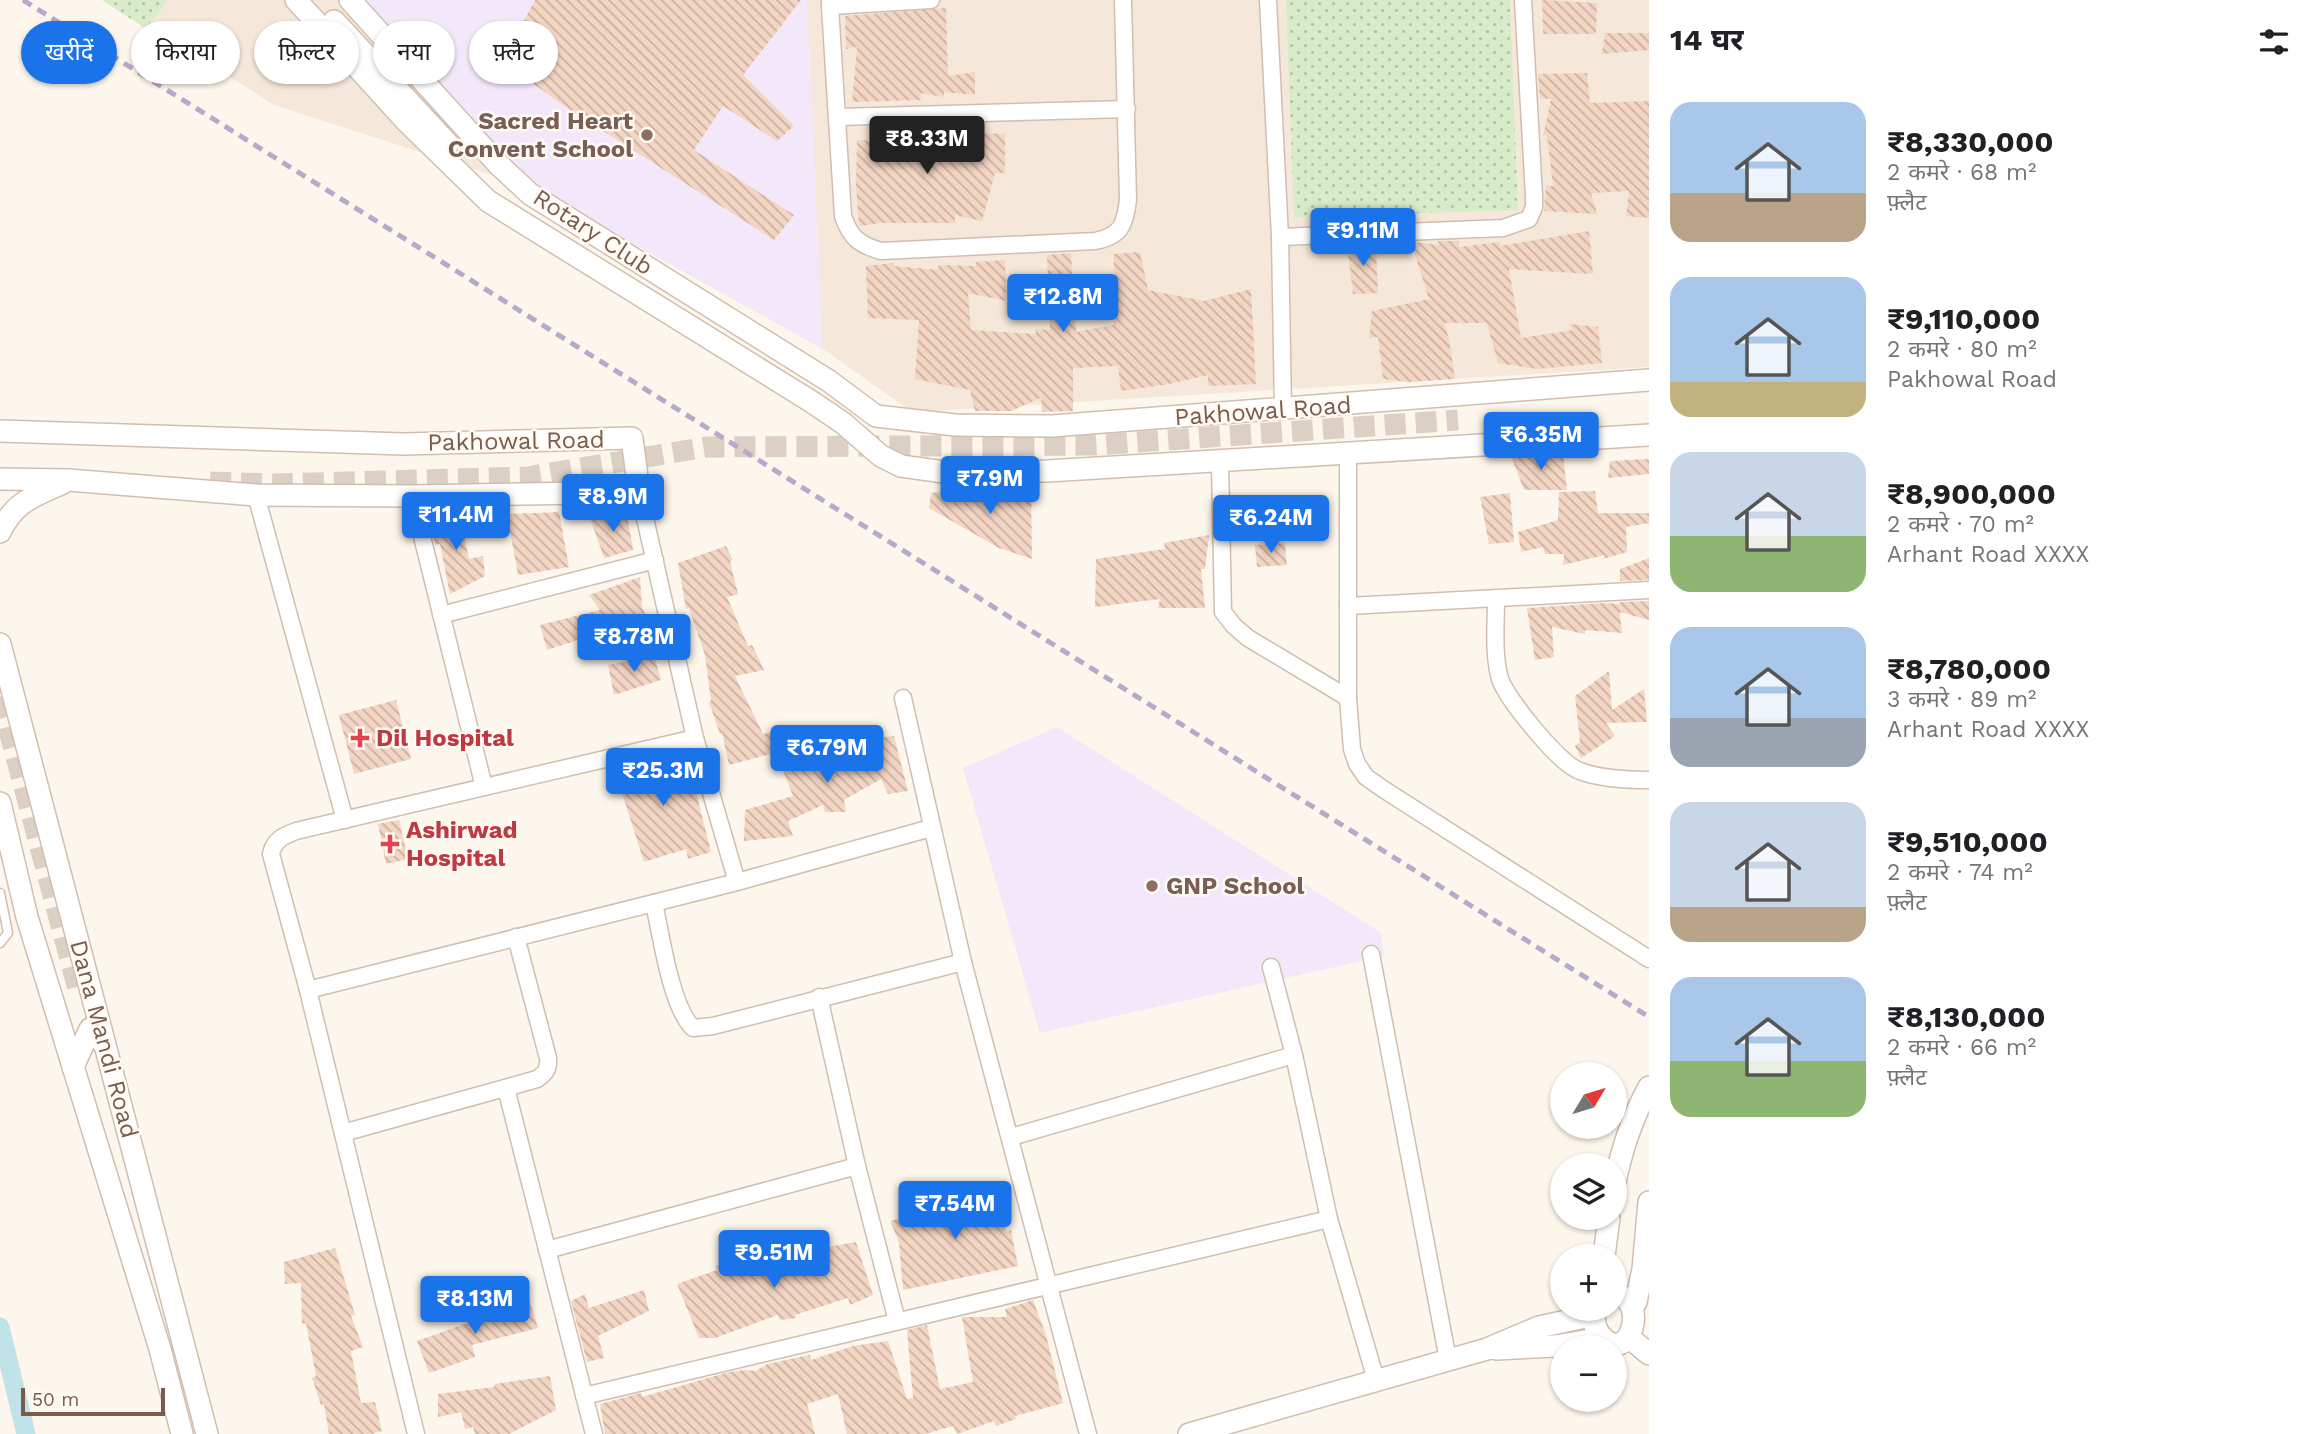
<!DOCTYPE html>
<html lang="hi">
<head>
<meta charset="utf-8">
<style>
  body { margin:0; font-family:"Work Sans","Noto Sans Devanagari",sans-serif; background:#f2f2f2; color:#202124; height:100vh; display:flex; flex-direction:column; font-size:26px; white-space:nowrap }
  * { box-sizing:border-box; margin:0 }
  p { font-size:23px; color:#757577 }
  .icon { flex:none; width:38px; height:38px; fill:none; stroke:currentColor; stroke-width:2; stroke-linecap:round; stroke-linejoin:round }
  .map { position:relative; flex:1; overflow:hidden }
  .details { display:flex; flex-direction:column; background:#fff; width:665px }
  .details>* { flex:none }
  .guide { position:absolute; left:21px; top:21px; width:665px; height:63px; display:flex; gap:14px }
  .needle { width:46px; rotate:52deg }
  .controls { position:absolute; left:1550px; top:1062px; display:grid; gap:14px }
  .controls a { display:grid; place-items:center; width:77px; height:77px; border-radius:50%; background:#fff; box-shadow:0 2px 5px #0004; font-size:35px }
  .scale { position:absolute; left:21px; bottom:18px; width:144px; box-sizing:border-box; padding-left:7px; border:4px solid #7a5c4d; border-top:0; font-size:19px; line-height:24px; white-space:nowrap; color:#7a5c4d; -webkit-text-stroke:5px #fffaf3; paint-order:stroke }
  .price { position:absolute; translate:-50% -60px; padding:0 16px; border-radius:7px; background:#1a73e8; color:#fff; font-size:23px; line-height:46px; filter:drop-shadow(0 2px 4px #0008) }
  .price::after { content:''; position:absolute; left:50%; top:42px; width:21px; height:16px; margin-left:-10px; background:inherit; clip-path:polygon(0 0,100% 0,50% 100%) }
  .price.on { background:#222; color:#fff }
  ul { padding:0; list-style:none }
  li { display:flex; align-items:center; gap:21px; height:175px; padding:0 21px }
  li span { display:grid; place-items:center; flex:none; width:196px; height:140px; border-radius:21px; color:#555 }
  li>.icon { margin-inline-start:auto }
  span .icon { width:84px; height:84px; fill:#fffc; stroke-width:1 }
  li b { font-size:30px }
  h2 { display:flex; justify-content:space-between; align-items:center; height:84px; padding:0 21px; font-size:30px }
  .tag { padding:0 24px; border-radius:32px; background:#fff; box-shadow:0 2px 5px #0004; font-size:24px; line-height:63px }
  .tag.on { background:#1a73e8; color:#fff }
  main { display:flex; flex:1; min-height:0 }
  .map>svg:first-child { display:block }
  .residential { fill:#f5e8da }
  .education { fill:#f3e8fa }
  .park { fill:url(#park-dots) }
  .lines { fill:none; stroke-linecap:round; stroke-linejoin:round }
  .canal { stroke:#bfe3e8; stroke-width:19 }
  .building { fill:url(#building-back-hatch) }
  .tertiary-tunnel { stroke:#dcd0c4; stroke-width:21; stroke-dasharray:21 10; stroke-linecap:butt }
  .service-casing { stroke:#d1beb0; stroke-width:11 }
  .minor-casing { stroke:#d1beb0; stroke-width:19 }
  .tertiary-casing { stroke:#d1beb0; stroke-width:24 }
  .service { stroke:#fff; stroke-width:8 }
  .minor { stroke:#fff; stroke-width:16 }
  .tertiary { stroke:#fff; stroke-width:21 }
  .rail { stroke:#b9a8c9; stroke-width:5; stroke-dasharray:10 7; stroke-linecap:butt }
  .education-dot { fill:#8d6e63; stroke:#fffaf3; stroke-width:2.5 }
  .health-dot { fill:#e0444e; stroke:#fffaf3; stroke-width:2.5 }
  .labels { text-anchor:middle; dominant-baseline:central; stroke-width:5; stroke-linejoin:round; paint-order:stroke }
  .education-label { font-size:24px; font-weight:bold; fill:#785e54; stroke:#fffaf3; text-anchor:end }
  .street-label { font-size:24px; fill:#7a5c4d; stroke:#fffaf3 }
  .health-label { font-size:24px; font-weight:bold; fill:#be3a42; stroke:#fffaf3; text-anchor:start }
</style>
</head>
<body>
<main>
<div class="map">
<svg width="1649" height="1434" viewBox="0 0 1649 1434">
  <defs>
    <pattern id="park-dots" width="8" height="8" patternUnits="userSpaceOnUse" patternTransform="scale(1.75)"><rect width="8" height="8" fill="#d8ecc9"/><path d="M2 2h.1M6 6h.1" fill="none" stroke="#b4c2a5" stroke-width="1.8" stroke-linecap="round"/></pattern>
    <pattern id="building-back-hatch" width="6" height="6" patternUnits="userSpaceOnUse" patternTransform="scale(1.75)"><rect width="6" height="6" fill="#f3d5c3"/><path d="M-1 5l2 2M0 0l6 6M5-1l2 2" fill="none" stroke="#cab0a1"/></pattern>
  </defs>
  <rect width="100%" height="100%" fill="#fdf6ec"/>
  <!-- residential -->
  <polygon class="residential" points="110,0 1649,0 1649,367 912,412 823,349 535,189 274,105"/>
  <!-- education -->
  <g class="education">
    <polygon points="354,0 807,0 823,349 535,189"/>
    <polygon points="1057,727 1380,932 1384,956 1040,1033 963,768"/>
  </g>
  <!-- park -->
  <g class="park">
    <polygon points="102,0 168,0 146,29"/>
    <polygon points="1286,0 1510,0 1518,210 1294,217"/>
  </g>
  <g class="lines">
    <!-- canal -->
    <polyline class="canal" points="0,1327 26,1434"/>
  </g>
  <!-- building -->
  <g class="building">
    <polygon points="535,0 801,0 743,75 794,126 777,141 723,106 694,150 794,215 774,240 567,108 513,69 534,46 517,33"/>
    <polygon points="1542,0 1597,3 1596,34 1543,34"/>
    <polygon points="946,8 948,76 975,72 975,95 944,92 944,97 920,93 921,100 852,102 857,47 846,49 845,16"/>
    <polygon points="1605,33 1649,33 1649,50 1602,54"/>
    <polygon points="1587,73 1590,103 1649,101 1649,218 1626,216 1629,191 1591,193 1597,214 1544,211 1546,186 1553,186 1547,135 1543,136 1551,99 1540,98 1538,74"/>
    <polygon points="976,128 977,133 1005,134 1005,173 995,173 982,221 955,215 955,223 881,223 859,226 856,185 857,140 879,141 879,135"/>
    <polygon points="1589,231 1593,274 1509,269 1521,338 1573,330 1569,324 1598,327 1602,363 1537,369 1498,363 1487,323 1444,323 1449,339 1455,379 1408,382 1383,379 1378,337 1369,338 1372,311 1429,299 1411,242 1439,245 1438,241 1459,241 1459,247 1500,242 1500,246"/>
    <polygon points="1376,244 1378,293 1353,294 1347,245"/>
    <polygon points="1140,252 1148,290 1204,301 1251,289 1256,384 1208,386 1208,375 1169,384 1121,391 1118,366 1073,368 1073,411 1042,412 1041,398 1011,411 975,411 970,390 915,379 919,320 868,318 866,266 893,263 894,266 939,270 938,265 976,266 976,262 1005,260 1006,301 968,293 971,330 1036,334 1035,329 1050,330 1047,255 1071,253 1076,332 1114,325 1113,314 1118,313 1113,254"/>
    <polygon points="1563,453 1567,490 1524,490 1511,456 1539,455 1540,458"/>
    <polygon points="1649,459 1649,474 1608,478 1610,461"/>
    <polygon points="991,486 990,491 1031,491 1032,559 999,548 929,508 931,493"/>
    <polygon points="1595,491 1598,513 1649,513 1649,523 1626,527 1627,552 1603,559 1605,555 1563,565 1564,554 1545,554 1543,547 1521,552 1518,532 1558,520 1559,492"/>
    <polygon points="1510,493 1514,542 1489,544 1480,497"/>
    <polygon points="459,511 469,559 483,556 485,576 450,594 440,544 435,545 430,516"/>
    <polygon points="559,512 569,567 518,575 507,514"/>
    <polygon points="627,514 633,550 604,558 590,518"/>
    <polygon points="1209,535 1205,569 1201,569 1205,608 1158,608 1160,599 1095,607 1096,559 1165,549 1164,543"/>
    <polygon points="1285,543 1287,565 1257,567 1255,545"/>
    <polygon points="726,546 733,560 730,561 738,594 727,597 748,646 752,645 764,670 735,676 763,734 771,732 778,752 729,765 722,733 720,734 709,702 711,701 705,655 689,608 686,609 678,563"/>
    <polygon points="1649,558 1649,580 1620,581 1620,569"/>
    <polygon points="640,577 642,606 650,628 601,642 600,633 547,650 540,625 600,610 589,595"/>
    <polygon points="1649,601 1649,620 1620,612 1622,633 1585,630 1585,634 1552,627 1554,657 1535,660 1527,608 1605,603 1620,604 1620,608 1620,602"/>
    <polygon points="654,656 661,680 614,695 608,665"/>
    <polygon points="1609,671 1612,710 1644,689 1647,722 1606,723 1615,736 1581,758 1575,746 1580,742 1575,696"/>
    <polygon points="396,700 411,759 354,774 339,715"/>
    <polygon points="894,736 908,791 888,794 881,779 844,800 846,812 825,812 823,805 788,821 793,836 744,841 745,810 793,796 781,765 832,748 866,744 864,740"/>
    <polygon points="684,751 692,793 696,792 711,852 688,859 686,849 644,862 614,768 623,765 636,767 635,763 656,760"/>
    <polygon points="399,820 408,859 386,864 378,824"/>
    <polygon points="998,1185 1006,1232 1011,1230 1018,1266 903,1290 899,1242 890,1221 950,1204 950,1201"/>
    <polygon points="856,1242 873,1295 850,1305 848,1298 795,1315 796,1318 780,1320 778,1315 715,1338 699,1338 677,1284 717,1270 715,1266 743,1258 749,1274 782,1261 833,1246"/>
    <polygon points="335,1248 355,1315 351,1316 363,1347 351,1351 361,1403 375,1402 382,1431 372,1434 329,1434 324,1404 321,1405 312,1378 316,1376 306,1323 302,1324 301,1283 285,1284 284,1262"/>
    <polygon points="644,1290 649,1311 598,1336 604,1358 587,1362 571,1301 585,1294 589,1308"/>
    <polygon points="529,1299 538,1328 472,1345 475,1357 429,1373 417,1341 479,1319"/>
    <polygon points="1033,1300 1046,1335 1063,1403 1015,1416 1016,1419 996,1426 994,1421 957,1434 953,1426 925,1434 847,1434 838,1394 807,1404 815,1434 605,1434 600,1404 641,1393 642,1397 729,1372 745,1370 756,1371 767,1364 810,1355 811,1360 853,1346 888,1341 907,1399 913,1398 907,1330 927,1325 940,1389 973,1382 962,1317 1007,1317 1005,1309"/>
    <polygon points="550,1376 556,1410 509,1434 475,1434 473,1427 465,1429 461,1412 438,1417 438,1394 494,1387 495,1384"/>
  </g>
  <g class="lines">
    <!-- tertiary-tunnel -->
    <g class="tertiary-tunnel">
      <polyline points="210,482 276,484 527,477 707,447 1094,445 1458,420"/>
      <polyline points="0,697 79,993"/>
    </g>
    <!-- service casing -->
    <g class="service-casing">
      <polyline id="service" points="0,893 8,933 0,943"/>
    </g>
    <!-- minor casing -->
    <g class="minor-casing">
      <g id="minor">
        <polyline points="830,0 830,6 931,0"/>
        <polyline points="1268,0 1280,237 1503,228 1529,219 1534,207 1534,196 1523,0"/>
        <path d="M830,6L843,216C850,237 859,245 881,251L1095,241C1121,236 1125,225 1128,200L1123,0"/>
        <polyline points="838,117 1127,109"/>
        <polyline points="1280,237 1283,410"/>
        <polyline points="1348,453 1348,698 1352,749 1357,764 1366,777 1383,789 1649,959"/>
        <polyline points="1220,462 1223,612 1234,626 1248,638 1348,698"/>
        <polyline points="639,492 695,738 737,882"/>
        <polyline points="256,495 345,820"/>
        <polyline points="412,496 484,787"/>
        <path d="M1496,599C1496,625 1493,654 1500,679C1507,699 1560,765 1580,771C1601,779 1627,780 1649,780"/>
        <polyline points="1348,606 1649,590"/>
        <polyline points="441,615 655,560"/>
        <polyline points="903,698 963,962 1088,1434"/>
        <path d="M654,903C661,935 671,1007 693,1028L713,1026L963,962"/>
        <polyline points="1371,954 1448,1360"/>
        <polyline points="1271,967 1294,1055 1329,1219 1376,1380"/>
        <polyline points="308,990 737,882 931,828"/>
        <polyline points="819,997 857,1166 897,1321"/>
        <polyline points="506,1088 594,1434"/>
        <path d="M343,1133L537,1079C546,1073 549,1068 548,1058L516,937"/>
        <polyline points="1011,1137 1294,1055"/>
        <polyline points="547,1250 857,1166"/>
        <polyline points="584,1396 1329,1219"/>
        <path d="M416,1434L308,990L271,854C274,840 283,836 296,831L695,738"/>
      </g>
    </g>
    <!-- tertiary casing -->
    <g class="tertiary-casing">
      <g id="tertiary">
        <polyline points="296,0 406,121 488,201 812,402 843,423 881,456 901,466 944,472 1047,471 1649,435"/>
        <polyline points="350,0 498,164 530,194 829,381 876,416 955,425 1052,426 1649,380"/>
        <polyline points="334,21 448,144"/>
        <polyline points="0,431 404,444 632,438 639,492 412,496 256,495 68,480 0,479"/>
        <path d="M0,532C14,502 34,496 63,483"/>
        <polyline points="0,644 207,1434"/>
        <polyline points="0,803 27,917 160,1349 182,1434"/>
        <polyline points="73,1067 90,1029 104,1044"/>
        <path d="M1615,1182C1622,1148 1632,1118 1649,1087"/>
        <polyline points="1604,1256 1609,1218"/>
        <polyline points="1636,1302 1643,1269 1649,1202"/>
        <path d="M1596,1309C1593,1318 1594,1327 1600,1335C1631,1370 1649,1296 1615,1295"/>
        <polyline points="1632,1340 1649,1354"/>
        <polyline points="1496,1349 1555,1346 1603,1338"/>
        <polyline points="1189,1434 1487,1349 1539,1327 1594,1315"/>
      </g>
    </g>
    <!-- service -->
    <use href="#service" class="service"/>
    <!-- minor -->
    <use href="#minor" class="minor"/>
    <!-- tertiary -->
    <use href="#tertiary" class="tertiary"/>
    <!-- rail -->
    <polyline class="rail" points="23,0 1649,1017"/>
  </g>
  <!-- markers -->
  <g class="education-dot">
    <circle cx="647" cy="135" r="7"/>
    <circle cx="1152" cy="886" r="7"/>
  </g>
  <g class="health-dot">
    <path d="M356.5 727.5h7v7h7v7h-7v7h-7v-7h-7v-7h7z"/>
    <path d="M386.5 833.5h7v7h7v7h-7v7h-7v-7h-7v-7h7z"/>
  </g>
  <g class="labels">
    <!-- education labels -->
    <g class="education-label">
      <text x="633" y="121">Sacred Heart<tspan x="633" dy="28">Convent School</tspan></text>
      <text x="1166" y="886" text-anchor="start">GNP School</text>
    </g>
    <!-- street labels -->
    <g class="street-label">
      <text transform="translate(593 232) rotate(33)">Rotary Club</text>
      <text transform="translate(1263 411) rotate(-4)">Pakhowal Road</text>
      <text transform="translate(516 441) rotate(-1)">Pakhowal Road</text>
      <text transform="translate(104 1039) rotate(75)">Dana Mandi Road</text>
    </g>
    <!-- health labels -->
    <g class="health-label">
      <text x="376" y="738">Dil Hospital</text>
      <text x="406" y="830">Ashirwad<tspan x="406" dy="28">Hospital</tspan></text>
    </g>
  </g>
</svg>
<div class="controls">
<a><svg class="needle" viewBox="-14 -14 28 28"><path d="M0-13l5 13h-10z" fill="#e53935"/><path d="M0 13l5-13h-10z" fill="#757577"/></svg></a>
<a><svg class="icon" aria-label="layers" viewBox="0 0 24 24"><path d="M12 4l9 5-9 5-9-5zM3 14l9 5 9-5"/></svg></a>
<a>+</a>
<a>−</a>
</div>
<div class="scale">50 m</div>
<b class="price on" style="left:927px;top:176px">₹8.33M</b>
<b class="price" style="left:1363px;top:268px">₹9.11M</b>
<b class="price" style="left:1063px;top:334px">₹12.8M</b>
<b class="price" style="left:1541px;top:472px">₹6.35M</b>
<b class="price" style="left:990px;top:516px">₹7.9M</b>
<b class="price" style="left:613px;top:534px">₹8.9M</b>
<b class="price" style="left:456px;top:552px">₹11.4M</b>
<b class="price" style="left:1271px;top:555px">₹6.24M</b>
<b class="price" style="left:634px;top:674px">₹8.78M</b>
<b class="price" style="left:827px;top:785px">₹6.79M</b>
<b class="price" style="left:663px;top:808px">₹25.3M</b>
<b class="price" style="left:955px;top:1241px">₹7.54M</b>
<b class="price" style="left:774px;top:1290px">₹9.51M</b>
<b class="price" style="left:475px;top:1336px">₹8.13M</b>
<div class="guide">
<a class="tag on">खरीदें</a>
<a class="tag">किराया</a>
<a class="tag">फ़िल्टर</a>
<a class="tag">नया</a>
<a class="tag">फ़्लैट</a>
</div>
</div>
<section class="details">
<h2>14 घर<svg class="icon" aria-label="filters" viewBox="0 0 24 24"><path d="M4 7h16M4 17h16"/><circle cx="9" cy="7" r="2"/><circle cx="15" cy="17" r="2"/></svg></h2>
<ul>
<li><span style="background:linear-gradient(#a9c7e8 65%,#b9a48a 0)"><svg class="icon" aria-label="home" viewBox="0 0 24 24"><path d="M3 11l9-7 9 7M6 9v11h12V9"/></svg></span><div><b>₹8,330,000</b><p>2 कमरे · 68 m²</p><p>फ़्लैट</p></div></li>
<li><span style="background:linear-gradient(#a9c7e8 75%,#c2b280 0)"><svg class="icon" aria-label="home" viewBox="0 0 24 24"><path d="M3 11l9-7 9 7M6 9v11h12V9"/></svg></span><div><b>₹9,110,000</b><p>2 कमरे · 80 m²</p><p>Pakhowal Road</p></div></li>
<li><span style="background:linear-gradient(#c9d6e8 60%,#8fb573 0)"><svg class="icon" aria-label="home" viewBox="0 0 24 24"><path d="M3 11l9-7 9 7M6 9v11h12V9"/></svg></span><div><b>₹8,900,000</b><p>2 कमरे · 70 m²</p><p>Arhant Road XXXX</p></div></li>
<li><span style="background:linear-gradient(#a9c7e8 65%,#9aa5b1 0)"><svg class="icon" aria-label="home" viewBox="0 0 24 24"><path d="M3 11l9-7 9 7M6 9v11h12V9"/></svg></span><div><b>₹8,780,000</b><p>3 कमरे · 89 m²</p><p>Arhant Road XXXX</p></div></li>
<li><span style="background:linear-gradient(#c9d6e8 75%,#b9a48a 0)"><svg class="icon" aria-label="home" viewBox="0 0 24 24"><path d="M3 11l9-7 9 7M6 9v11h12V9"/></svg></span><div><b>₹9,510,000</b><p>2 कमरे · 74 m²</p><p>फ़्लैट</p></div></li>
<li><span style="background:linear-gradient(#a9c7e8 60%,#8fb573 0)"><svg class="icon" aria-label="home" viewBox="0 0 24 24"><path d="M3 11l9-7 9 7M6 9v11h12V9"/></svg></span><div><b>₹8,130,000</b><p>2 कमरे · 66 m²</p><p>फ़्लैट</p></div></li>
</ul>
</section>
</main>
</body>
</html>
